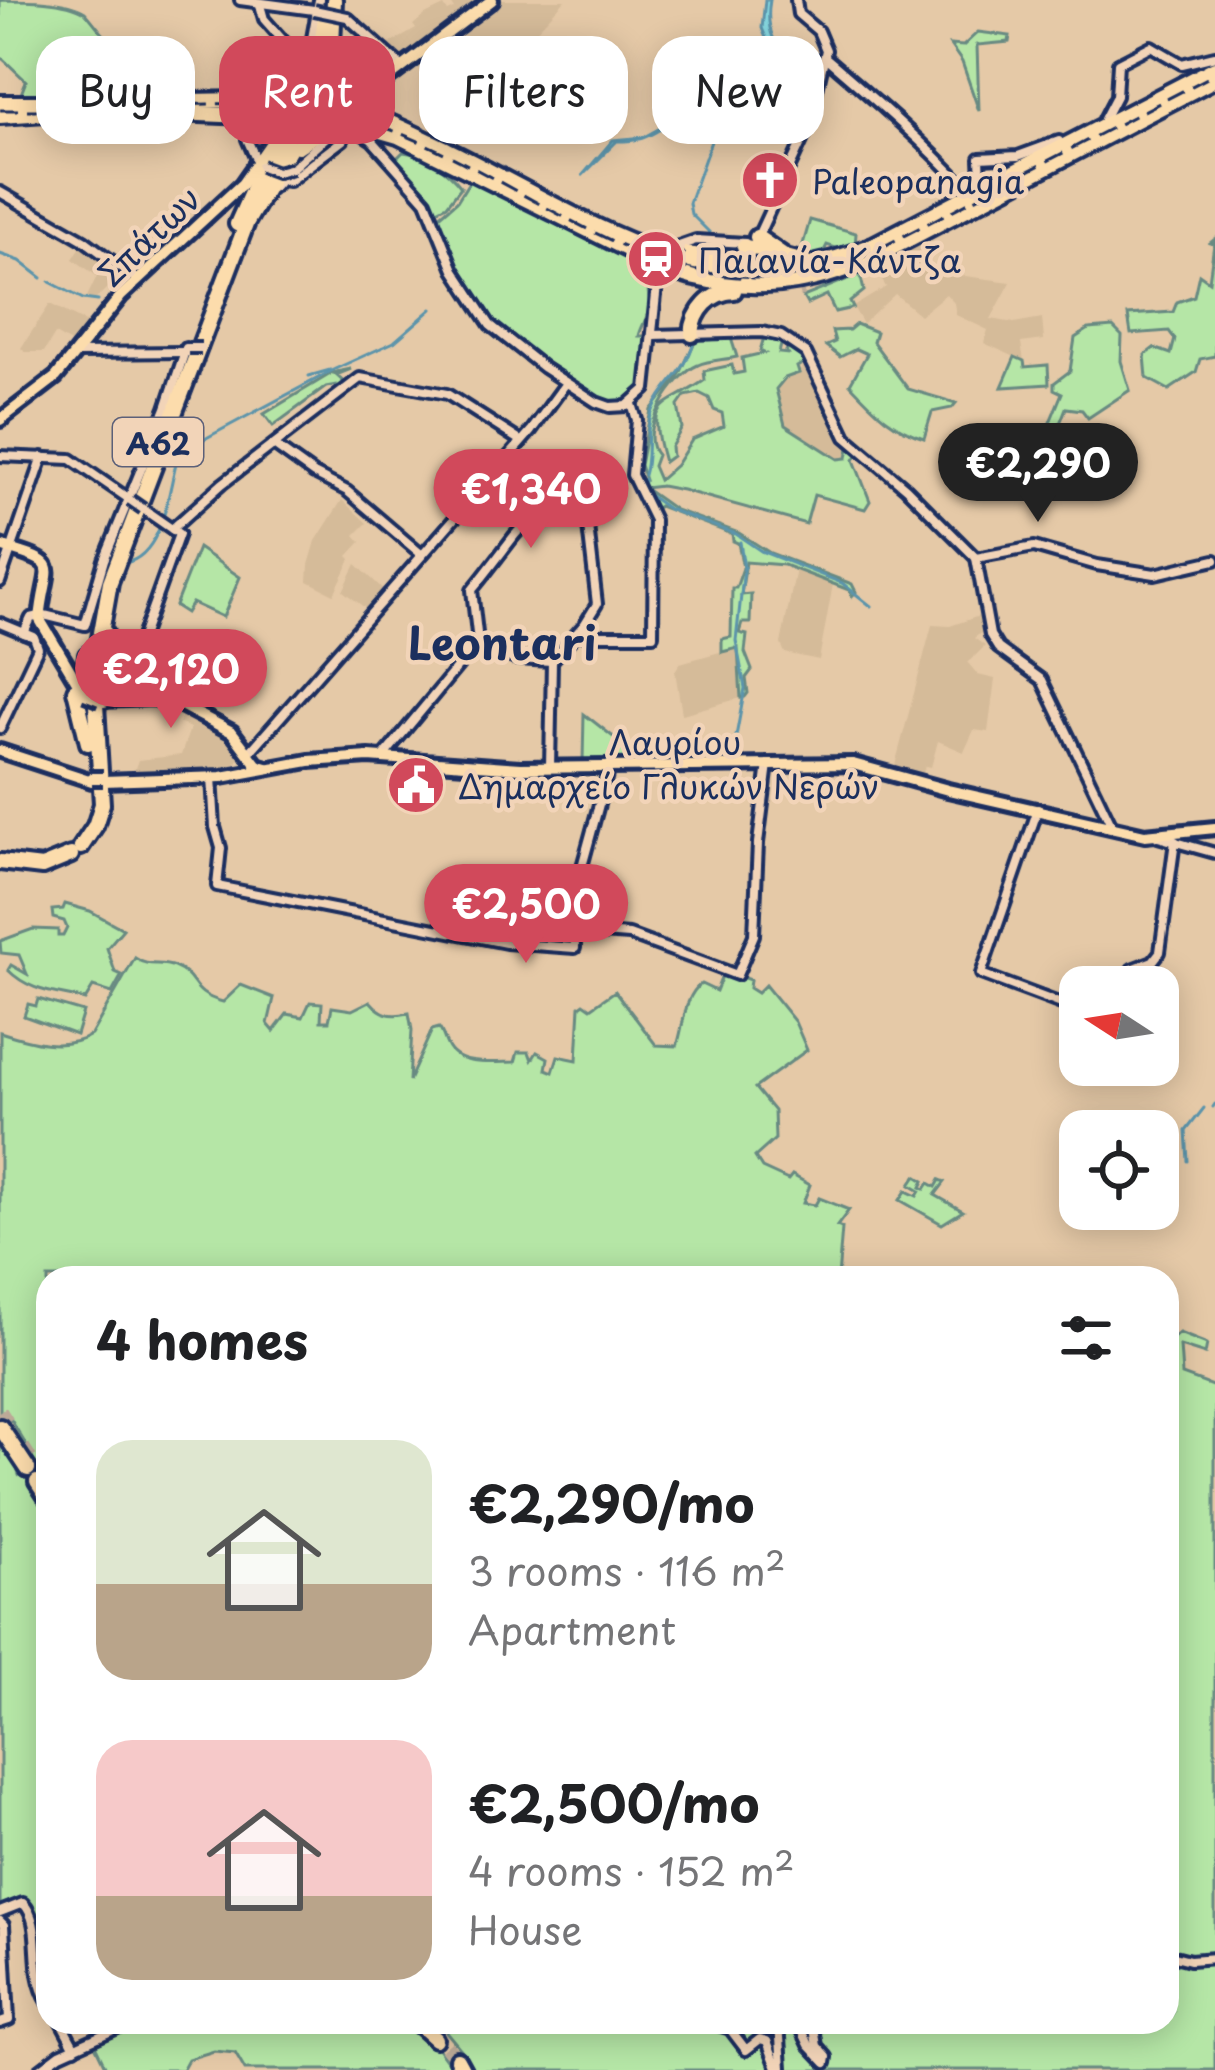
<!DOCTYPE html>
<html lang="en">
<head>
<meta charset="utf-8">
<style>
  body { margin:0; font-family:"Playpen Sans",sans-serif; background:#f2f2f2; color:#202124; height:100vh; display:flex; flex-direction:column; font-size:45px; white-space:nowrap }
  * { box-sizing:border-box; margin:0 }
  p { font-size:39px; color:#757577 }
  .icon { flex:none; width:66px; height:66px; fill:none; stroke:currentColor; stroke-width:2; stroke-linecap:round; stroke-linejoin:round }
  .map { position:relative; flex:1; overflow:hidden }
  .sheet { position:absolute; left:36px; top:1266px; width:1143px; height:768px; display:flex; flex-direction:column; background:#fff; border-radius:36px; box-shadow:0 6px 30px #0003 }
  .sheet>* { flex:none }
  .hud { position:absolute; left:36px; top:36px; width:1143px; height:108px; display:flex; gap:24px }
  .needle { width:78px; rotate:282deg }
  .controls { position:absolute; left:1059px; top:966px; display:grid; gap:24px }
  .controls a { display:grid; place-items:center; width:120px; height:120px; border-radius:24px; background:#fff; box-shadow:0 6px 30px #0003; font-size:60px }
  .price { position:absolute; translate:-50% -102px; padding:0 27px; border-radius:42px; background:#d1495b; color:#fff; font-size:39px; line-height:78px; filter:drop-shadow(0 3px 6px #0008) }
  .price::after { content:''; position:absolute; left:50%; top:72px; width:36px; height:27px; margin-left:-18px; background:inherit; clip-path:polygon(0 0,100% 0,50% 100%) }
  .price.on { background:#222; color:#fff }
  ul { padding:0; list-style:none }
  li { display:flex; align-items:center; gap:36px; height:300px; padding:0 60px }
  li span { display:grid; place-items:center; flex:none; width:336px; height:240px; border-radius:36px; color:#555 }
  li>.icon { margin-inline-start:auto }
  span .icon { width:144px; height:144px; fill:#fffc; stroke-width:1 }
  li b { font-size:51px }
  h2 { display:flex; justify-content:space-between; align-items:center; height:144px; padding:0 60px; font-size:51px }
  .tag { padding:0 42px; border-radius:36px; background:#fff; box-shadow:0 6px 30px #0003; font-size:42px; line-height:108px }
  .tag.on { background:#d1495b; color:#fff }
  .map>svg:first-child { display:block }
  .built { fill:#d5bb99 }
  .green { fill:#b5e6a6; stroke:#688a82; stroke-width:3 }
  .water { fill:#86d7df; stroke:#5b94ab; stroke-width:3 }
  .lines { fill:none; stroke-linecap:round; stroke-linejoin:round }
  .stream { stroke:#5b94ab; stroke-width:3 }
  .highway-tunnel { stroke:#bdaa98; stroke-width:14; stroke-dasharray:14 7; stroke-linecap:butt }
  .minor-casing { stroke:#1b2f5e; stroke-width:16 }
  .major-casing { stroke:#1b2f5e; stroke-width:20 }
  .highway-casing { stroke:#1b2f5e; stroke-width:22 }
  .minor { stroke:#f2d4b8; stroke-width:8 }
  .major { stroke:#fcdcac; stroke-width:10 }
  .highway { stroke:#fcdcac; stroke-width:14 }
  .rail { stroke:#1b2f5e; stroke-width:3; stroke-dasharray:18 9; stroke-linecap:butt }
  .minor-bridge-casing { stroke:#1b2f5e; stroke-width:16; stroke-linecap:butt }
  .major-bridge-casing { stroke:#1b2f5e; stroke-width:20; stroke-linecap:butt }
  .highway-bridge-casing { stroke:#1b2f5e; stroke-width:22; stroke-linecap:butt }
  .minor-bridge { stroke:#f2d4b8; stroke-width:8 }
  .major-bridge { stroke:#fcdcac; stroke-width:10 }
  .highway-bridge { stroke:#fcdcac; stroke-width:14 }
  .labels { text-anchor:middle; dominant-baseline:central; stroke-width:9; stroke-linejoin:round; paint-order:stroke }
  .shield { fill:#f2d4b8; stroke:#5c6079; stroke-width:3 }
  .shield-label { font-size:30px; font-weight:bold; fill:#1b2f5e }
  .poi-label { font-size:33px; fill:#1b2f5e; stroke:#f2d4b8; text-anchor:start }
  .street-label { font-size:33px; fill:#1b2f5e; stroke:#f2d4b8 }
  .district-label { font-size:45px; font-weight:bold; fill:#1b2f5e; stroke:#f2d4b8 }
</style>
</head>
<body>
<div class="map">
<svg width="1215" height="2070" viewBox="0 0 1215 2070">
  <rect width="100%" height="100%" fill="#e5c9a7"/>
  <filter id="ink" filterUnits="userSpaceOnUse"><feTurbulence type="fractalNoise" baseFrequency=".00833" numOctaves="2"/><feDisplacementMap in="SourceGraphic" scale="24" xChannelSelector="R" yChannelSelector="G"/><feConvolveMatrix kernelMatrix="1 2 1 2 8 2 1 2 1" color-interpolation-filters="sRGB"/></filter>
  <g filter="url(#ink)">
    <!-- built -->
    <g class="built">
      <polygon points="449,0 490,0 436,41 429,41 404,64 386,46 416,29 413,25 425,15 444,6 448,12 454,9"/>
      <polygon points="495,0 565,0 518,50 535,64 525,77 489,56 457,30"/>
      <polygon points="469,43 482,54 437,95 423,82"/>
      <polygon points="785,77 817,82 801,139 780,131 786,118 764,104 780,89"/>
      <polygon points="84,242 125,270 96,299 86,299 97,276 73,259"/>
      <polygon points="918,242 922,260 932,273 955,267 957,275 1011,282 991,319 1014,323 1042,318 1044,340 1021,343 1024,361 984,343 988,330 956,315 954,303 946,294 920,315 895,294 863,324 853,307 886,287 874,267"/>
      <polygon points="50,304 95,327 79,348 55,334 44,352 25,352 21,348"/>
      <polygon points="806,362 850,443 847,459 838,459 785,426 776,389 785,378 799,373"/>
      <polygon points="342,500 367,523 355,535 361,542 348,556 351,559 334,594 308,581 309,565 316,541"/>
      <polygon points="356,564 386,592 369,611 343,591"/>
      <polygon points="796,569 833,584 819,660 785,653 781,644"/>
      <polygon points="982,615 986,629 974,638 985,646 968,663 978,675 995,679 988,732 974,730 964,752 938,741 931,767 925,766 922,777 894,769 932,625 950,626"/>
      <polygon points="738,647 741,698 682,714 675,671 680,663"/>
      <polygon points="183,713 223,733 243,756 226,771 133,774 138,760 181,755 190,728 179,723"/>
    </g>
    <!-- green -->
    <g class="green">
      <path d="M0,0C27,0 65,0 85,12C97,25 104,39 120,47L100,84L86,92L83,87L68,98L19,99L26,81L0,56Z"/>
      <polygon points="978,32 1010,36 1009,42 977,45 979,111 962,62 950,45 963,46"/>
      <path d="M403,152C426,154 448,170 461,187L447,205L433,212L394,161Z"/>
      <path d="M472,177L651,268C644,281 650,293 649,308C648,318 641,326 639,336H650L642,389L624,404L604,403L497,329L452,262L436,219L457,201Z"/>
      <polygon points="810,220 856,233 855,247 835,253 836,248 827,245 821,257 799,258"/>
      <polygon points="1215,239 1215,356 1200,359 1196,372 1169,390 1147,378 1145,355 1154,348 1171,354 1175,339 1169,331 1131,334 1128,315 1173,312 1177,302 1194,296 1199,274 1209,281 1214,244 1210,243"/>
      <polygon points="860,274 864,291 850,302 853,308 835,312 827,295 807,304 803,297"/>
      <path d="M856,324L876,332L873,342L908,389L956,403L952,408L932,412L924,438C889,427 873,408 850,384L867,354L856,349L840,357L826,346L835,342L832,331L849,330Z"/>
      <polygon points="1113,327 1122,336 1121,361 1130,390 1088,418 1082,410 1066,408 1047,457 1039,449 1062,393 1054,389 1054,383 1070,371 1075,338 1089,329"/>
      <path d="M706,336L709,340L731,338L737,357C725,360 709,360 698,365C676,374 636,431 657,455L653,466L659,480L676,465L692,440L724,426L722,413L714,410L709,398L699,393L685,396L678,406L682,428L671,447L672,456L664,462C645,397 663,410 705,380L704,371L732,365L734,374L744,372L742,358L764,353L760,351L764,337L782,341L779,353L788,354L786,351L790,346L807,361L797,367L799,373L785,378L776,389L785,425L838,459L847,458L850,443L860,451L854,460L870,501L865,509L814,495L806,524L682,490L661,486L644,488L675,510L739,533L770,553L852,584L856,592L852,596L849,590L784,565L746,562L741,595L751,594L750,623H742L739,633L747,635L745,652L752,670L746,678L748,693L745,697L741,698L738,648L722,652V639L731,637L732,588H736L743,568L738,543L733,541L732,534L659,506L653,510L635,479L645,480L640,465L651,410L680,374L697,337Z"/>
      <polygon points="1015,357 1024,361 1025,367 1048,365 1049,384 1002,387"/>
      <polygon points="351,369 336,375 347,385 342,390 336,385 326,387 273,426 264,414 332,373"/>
      <polygon points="198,548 240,577 223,617 192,603 186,613 175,606"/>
      <polygon points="584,714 630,750 629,761 583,762"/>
      <path d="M65,904L90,911L123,929L107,948L115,972L122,975L112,993L93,987L85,1000C55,992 30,992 8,970L11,965L27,974L19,955L1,953L0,941L33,929L58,930V936H63L67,928L64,921L53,918L52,910L63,909Z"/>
      <path d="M135,958C149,968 159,961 174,967C199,977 188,993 223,1002L241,985L274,998L268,1024L274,1031L287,1014L303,1017L310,1002L322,1003L321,1021H329L332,1007L352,1010L370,1001C382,1015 391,1017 409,1013L412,1030L409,1081L432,1030L439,1028C443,1033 444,1039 447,1045C457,1068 495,1062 515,1062L518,1052H529L532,1060L537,1052L548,1058L546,1069L553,1072L558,1056L577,1060L580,1006L584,1003L591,1008L615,991L656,1045L677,1046C684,1025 684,996 701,984L716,991L724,971L750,980L749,988L757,993L765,985L795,1022L807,1050L755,1088L774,1111L775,1139L755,1157L762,1168L788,1180L792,1175L810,1185L803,1203L815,1205L819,1198L849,1210L837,1226L842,1228L838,1278H48V1494L33,1484L48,1507V2000L42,1991L30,1902L23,1901L0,1909V1435L12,1453L19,1475L30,1467L21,1449L26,1445L11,1420L0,1422V1032C28,1041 64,1052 91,1035Z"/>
      <polygon points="38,999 83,1012 76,1035 24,1016 28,1004 36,1006"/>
      <polygon points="916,1176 924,1181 921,1187 925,1189 929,1183 936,1187 940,1180 945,1182 935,1195 963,1211 942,1224 900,1200 906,1191 917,1196 920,1191 910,1185"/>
      <polygon points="1179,1333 1207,1344 1205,1354 1180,1346 1182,1375 1215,1387 1215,2070 465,2070 459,2057 464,2053 438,2022 1167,2022 1172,2014 1167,2016 1167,1343"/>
      <polygon points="138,2022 410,2022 432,2040 454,2070 245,2070 235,2053 214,2051 188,2059 182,2070 107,2070 94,2043"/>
    </g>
    <!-- water -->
    <path class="water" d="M765,0H770C763,39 785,48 783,73C778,121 711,112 679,121C650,130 654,141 617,141L582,176L613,140L644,137L682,116L752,104L775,85L778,68L762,28Z"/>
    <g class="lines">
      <!-- stream -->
      <g class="stream">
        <polyline points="710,233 691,214 689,203 716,127 730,114"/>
        <polyline points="0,254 20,261 42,278"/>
        <polyline points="50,282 83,299 98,301"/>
        <polyline points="309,376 330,370"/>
        <path d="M644,475C651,453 643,430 654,408C667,380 685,375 694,341"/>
        <polyline points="644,479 643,491 668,509 736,534 761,551 842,583 871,606"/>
        <path d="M125,563C165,555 168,488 178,456L184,450L335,369L394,342L432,309"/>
        <polyline points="732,758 745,688 736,641 744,568 740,542"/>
        <polyline points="1213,1107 1215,1104"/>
        <polyline points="1188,1161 1186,1131 1204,1108"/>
      </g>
      <!-- highway-tunnel -->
      <g class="highway-tunnel">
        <polyline points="61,112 83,112"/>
        <polyline points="799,290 803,289"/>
        <polyline points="0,1411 7,1422"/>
        <polyline points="23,1447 48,1487"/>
        <polyline points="433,2030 457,2059"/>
      </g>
      <!-- minor casing -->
      <g class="minor-casing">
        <g id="minor">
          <polyline points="240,0 314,10"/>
          <polyline points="260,5 264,19 303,63 301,79 286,90"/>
          <polyline points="347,17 403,67"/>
          <polyline points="297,53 311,44 319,0"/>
          <path d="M825,57C875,100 921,139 966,188L981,180L980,158L1018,156L1059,141"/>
          <polyline points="253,117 247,139 258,164"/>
          <polyline points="1104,119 1116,96 1118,63 1151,46 1182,64 1215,56"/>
          <polyline points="357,130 372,140 426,201 454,270 490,325 544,368 596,402 610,407 627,406 646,389 658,276"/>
          <polyline points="292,168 331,133"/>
          <polyline points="275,186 280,180 289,181 343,140 348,129"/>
          <polyline points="0,192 84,240 138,280"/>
          <polyline points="758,236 808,128 826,50 818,31 798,14 796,0"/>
          <polyline points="676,247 696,240 745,243"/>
          <polyline points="653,335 762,332 781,336 806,353 846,437 906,488 976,558 990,635 998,648 1042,680 1113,828"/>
          <polyline points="77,353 187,352"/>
          <polyline points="275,446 314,474 347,491 421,554"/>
          <polyline points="0,456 71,459 129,499"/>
          <polyline points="143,509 179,534 128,676 154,698"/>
          <polyline points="172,529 222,484 360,378 447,394 519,440"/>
          <polyline points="976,558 1034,547 1097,565 1155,574 1215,560"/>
          <polyline points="0,582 43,457"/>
          <polyline points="0,623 34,637 38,648 0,728"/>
          <polyline points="24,633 31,618 44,615 85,625 104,560 166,408 186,348"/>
          <polyline points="577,635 653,635 654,520 632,475 637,420 632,404"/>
          <path d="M478,642L472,590C487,572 500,554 514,536C530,516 574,497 588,526L597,604L584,625L552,661"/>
          <polyline points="478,642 515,659 552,661"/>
          <polyline points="248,754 531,431 566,383"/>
          <polyline points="383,757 478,642"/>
          <polyline points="550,767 552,661"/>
          <polyline points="212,777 215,827 221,848 217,886 506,943 575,948 574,896 610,764"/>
          <polyline points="1038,809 981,974 1080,1011"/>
          <polyline points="1158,837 1215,853"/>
          <polyline points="575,931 629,935 737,975 754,935 758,843 768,764"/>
          <polyline points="1126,987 1132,969 1153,961 1160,952 1175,841"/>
          <path d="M0,1912L23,1903C45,1926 27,1968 48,2002"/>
          <polyline points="0,1921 4,1925 9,2020 0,2023"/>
          <polyline points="1167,1954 1190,1960 1215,1958"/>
          <polyline points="61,2022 75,2048"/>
          <polyline points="709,2022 730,2029 746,2050 760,2039 767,2041 778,2070"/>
          <polyline points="779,2022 782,2068"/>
          <polyline points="798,2022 809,2045 826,2063 827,2057 817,2046 813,2022"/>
          <polyline points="39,2070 60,2054 131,2022"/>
        </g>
      </g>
      <!-- major casing -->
      <g class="major-casing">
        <g id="major">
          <polyline points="336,96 383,82 492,0"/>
          <polyline points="0,420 56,377 121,296 242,184 284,124"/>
          <path d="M0,546C67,566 45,561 40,620L83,692"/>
          <polyline points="101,700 154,698 179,704 232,732 257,765 267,768"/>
          <polyline points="0,751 92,781"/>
          <polyline points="103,781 222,777 309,761 369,757 520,768 853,764 948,790 1145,835 1215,828"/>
        </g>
      </g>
      <!-- highway casing -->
      <g class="highway-casing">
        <g id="highway">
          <polyline points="325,78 332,45 334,0"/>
          <polyline points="305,100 319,60 325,17"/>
          <polyline points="0,103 61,103"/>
          <polyline points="83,103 295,99"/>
          <path d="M338,105C378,115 412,133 448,150C593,220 709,316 875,244L1215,68"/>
          <polyline points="238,109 288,110"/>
          <polyline points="131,111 246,116"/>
          <path d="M318,113L398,136L671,271C738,294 806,288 871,259L1215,79"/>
          <polyline points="0,116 61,112"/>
          <polyline points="298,146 321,130 347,125"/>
          <polyline points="261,178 293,125"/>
          <polyline points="237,224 262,168"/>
          <polyline points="757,237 786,257 804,262"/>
          <polyline points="744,247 767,250"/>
          <polyline points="685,254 719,258"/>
          <path d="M692,334C694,310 711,292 734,291"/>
          <polyline points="75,690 88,743"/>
          <polyline points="83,692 87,655"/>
          <polyline points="104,700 105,633"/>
          <polyline points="81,847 95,826 102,804 94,672 110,582 247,222 315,105"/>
          <polyline points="0,862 42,867 71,855"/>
          <polyline points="0,1427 28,1469"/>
          <polyline points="37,1482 48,1499"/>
          <polyline points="416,2022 435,2039"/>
          <polyline points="457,2059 463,2070"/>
        </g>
      </g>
      <!-- minor -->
      <use href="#minor" class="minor"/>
      <!-- major -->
      <use href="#major" class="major"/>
      <!-- highway -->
      <use href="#highway" class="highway"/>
      <!-- rail -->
      <g class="rail">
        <path d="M83,109C172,107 269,94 356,118C530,168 670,338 865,256L1215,74"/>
        <polyline points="0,110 61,110"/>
      </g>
      <!-- minor-bridge casing -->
      <g class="minor-bridge-casing">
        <g id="minor-bridge">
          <polyline points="314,10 347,17"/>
          <polyline points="261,166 277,172 292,168"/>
          <polyline points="661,277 667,259 680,248"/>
          <polyline points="188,348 201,348"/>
          <polyline points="130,500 143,509"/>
        </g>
      </g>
      <!-- major-bridge casing -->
      <g class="major-bridge-casing">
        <g id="major-bridge">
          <polyline points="85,694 100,700"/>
          <polyline points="92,778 103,778"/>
        </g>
      </g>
      <!-- highway-bridge casing -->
      <g class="highway-bridge-casing">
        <g id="highway-bridge">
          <polyline points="251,116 256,117"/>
          <polyline points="274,116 307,102 333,69"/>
          <path d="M284,133C304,107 329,98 361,103"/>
        </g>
      </g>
      <!-- minor-bridge -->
      <use href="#minor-bridge" class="minor-bridge"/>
      <!-- major-bridge -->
      <use href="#major-bridge" class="major-bridge"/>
      <!-- highway-bridge -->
      <use href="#highway-bridge" class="highway-bridge"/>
    </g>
  </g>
  <!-- icons -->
  <defs>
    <g id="church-disc" transform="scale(3)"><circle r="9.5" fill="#d1495b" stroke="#f2d4b8"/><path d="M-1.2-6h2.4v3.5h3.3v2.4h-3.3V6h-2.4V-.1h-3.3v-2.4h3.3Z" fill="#fff"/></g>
    <g id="station-disc" transform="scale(3)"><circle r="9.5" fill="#d1495b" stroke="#f2d4b8"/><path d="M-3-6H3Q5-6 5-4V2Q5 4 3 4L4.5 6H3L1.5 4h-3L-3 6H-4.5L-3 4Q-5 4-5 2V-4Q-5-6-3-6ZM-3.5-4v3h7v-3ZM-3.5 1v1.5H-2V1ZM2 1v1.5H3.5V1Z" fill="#fff"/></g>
    <g id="civic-disc" transform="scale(3)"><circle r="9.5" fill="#d1495b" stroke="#f2d4b8"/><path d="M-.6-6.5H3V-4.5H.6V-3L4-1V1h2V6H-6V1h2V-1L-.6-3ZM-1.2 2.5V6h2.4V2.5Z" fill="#fff"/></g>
  </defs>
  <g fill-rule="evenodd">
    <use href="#church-disc" x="770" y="180"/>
    <use href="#station-disc" x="656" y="259"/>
    <use href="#civic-disc" x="416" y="785"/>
  </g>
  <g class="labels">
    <!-- shield labels -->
    <rect class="shield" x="113" y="418" width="90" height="48" rx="9"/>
    <g class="shield-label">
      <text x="158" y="442">Α62</text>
    </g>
    <!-- poi labels -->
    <g class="poi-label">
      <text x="812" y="180">Paleopanagia</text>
      <text x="698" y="259">Παιανία-Κάντζα</text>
      <text x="458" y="785">Δημαρχείο Γλυκών Νερών</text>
    </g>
    <!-- street labels -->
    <g class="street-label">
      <text transform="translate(148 235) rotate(-44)">Σπάτων</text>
      <text x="675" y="741">Λαυρίου</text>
    </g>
    <!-- district labels -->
    <g class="district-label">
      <text x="502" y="641">Leontari</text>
    </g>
  </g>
</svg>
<div class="controls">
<a><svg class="needle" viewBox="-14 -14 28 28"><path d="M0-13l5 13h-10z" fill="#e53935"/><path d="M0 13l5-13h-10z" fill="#757577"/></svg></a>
<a><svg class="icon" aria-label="locate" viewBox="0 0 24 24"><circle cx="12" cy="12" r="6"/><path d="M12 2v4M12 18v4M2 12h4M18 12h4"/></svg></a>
</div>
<b class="price on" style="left:1038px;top:525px">€2,290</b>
<b class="price" style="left:531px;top:551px">€1,340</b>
<b class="price" style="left:171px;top:731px">€2,120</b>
<b class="price" style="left:526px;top:966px">€2,500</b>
<div class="hud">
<a class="tag">Buy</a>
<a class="tag on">Rent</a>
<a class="tag">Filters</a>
<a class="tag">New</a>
</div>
<section class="sheet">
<h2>4 homes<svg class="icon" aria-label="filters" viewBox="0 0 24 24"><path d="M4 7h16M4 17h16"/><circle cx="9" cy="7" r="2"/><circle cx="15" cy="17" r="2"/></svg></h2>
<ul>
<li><span style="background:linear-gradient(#dfe7d0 60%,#b9a48a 0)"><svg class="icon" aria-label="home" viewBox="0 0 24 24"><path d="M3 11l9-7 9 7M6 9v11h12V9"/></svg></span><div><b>€2,290/mo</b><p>3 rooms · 116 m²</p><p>Apartment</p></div></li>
<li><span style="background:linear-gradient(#f6c9c9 65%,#b9a48a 0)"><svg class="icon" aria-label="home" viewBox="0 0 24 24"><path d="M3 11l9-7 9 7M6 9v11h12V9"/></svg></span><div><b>€2,500/mo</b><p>4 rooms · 152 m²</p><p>House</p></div></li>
</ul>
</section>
</div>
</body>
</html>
